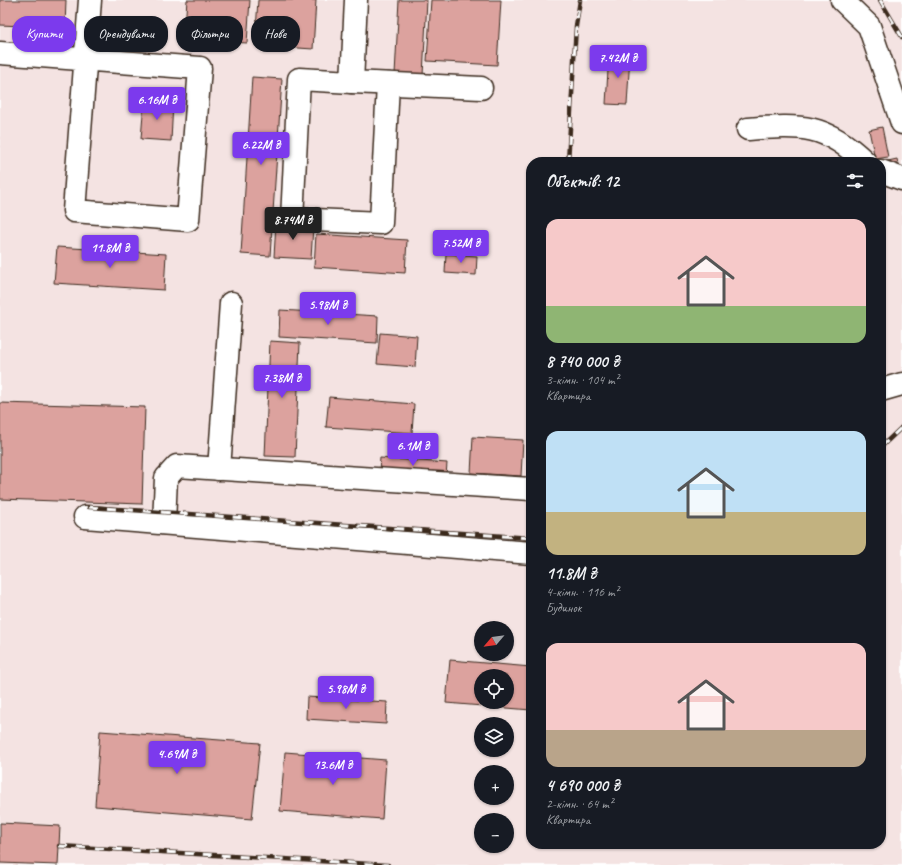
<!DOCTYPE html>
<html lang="uk">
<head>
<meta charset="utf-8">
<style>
  body { margin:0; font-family:Caveat,sans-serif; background:#242831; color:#f1f3f6; height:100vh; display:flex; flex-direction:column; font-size:15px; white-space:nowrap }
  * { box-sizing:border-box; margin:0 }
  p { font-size:13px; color:#9ea1a6 }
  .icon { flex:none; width:22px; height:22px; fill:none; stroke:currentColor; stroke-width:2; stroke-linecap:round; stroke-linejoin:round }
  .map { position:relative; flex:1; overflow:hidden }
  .sheet { position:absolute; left:526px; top:157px; width:360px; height:692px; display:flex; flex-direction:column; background:#171b24; border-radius:16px; box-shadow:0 1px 3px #0004 }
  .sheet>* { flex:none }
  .hud { position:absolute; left:12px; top:16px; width:380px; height:36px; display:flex; gap:8px }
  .needle { width:26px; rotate:241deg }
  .controls { position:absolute; left:474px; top:621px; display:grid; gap:8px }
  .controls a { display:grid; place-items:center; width:40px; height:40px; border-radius:50%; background:#171b24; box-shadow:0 1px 3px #0004; font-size:20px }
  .price { position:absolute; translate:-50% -34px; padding:0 9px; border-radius:4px; background:#7c3aed; color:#fff; font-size:13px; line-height:26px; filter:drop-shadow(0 1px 2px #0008) }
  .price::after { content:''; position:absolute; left:50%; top:24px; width:12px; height:9px; margin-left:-6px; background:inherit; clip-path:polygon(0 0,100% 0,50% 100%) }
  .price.selected { background:#222; color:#fff }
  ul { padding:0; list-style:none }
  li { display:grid; align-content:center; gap:8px; height:212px; padding:0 20px }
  li span { display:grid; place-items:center; height:124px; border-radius:12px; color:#555 }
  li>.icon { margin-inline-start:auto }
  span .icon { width:72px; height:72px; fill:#fffc; stroke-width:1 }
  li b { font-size:17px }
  h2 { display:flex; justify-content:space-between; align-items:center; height:48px; padding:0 20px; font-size:17px }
  .chip { padding:0 14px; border-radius:16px; background:#171b24; box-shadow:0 1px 3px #0004; font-size:14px; line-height:36px }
  .chip.selected { background:#7c3aed; color:#fff }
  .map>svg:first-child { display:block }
  .built { fill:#f4e3e2; fill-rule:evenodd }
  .building { fill:#dca29e; stroke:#3b2a1e; fill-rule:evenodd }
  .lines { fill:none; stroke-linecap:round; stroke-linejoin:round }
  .minor-casing { stroke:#3b2a1e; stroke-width:25 }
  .minor { stroke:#fff; stroke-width:22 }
  .rail-casing { stroke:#3b2a1e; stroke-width:4.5 }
  .rail { stroke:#fff; stroke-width:3; stroke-dasharray:9; stroke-linecap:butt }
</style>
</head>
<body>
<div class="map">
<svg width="902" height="865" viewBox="0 0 902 865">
  <rect width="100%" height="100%" fill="#fff"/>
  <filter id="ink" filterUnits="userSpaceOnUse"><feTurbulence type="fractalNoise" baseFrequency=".025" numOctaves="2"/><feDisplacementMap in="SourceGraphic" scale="8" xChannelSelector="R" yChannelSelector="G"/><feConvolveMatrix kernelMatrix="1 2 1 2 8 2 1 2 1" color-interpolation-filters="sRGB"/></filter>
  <g filter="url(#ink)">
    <!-- built -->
    <path class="built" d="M0,0H902V865H0ZM531,162H881V844H531ZM481,628H507V654H481ZM481,676H507V702H481ZM481,724H507V750H481ZM481,772H507V798H481ZM481,820H507V846H481Z"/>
    <!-- building -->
    <g class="building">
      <polygon points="0,0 66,0 65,28 0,25"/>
      <polygon points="187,0 250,0 247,43 184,39"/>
      <polygon points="258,0 316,0 313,49 255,45"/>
      <polygon points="399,0 427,0 423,75 395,74"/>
      <polygon points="431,0 501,0 497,65 427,61"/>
      <polygon points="609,53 630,55 627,105 606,104"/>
      <polygon points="252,77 282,79 270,256 241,254"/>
      <polygon points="144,102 173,103 171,141 141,139"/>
      <polygon points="882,127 888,157 875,159 869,130"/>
      <polygon points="897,159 899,169 890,171 888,161"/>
      <polygon points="276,223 313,226 311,259 274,257"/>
      <polygon points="316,234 407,240 405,273 314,267"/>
      <polygon points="57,247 166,254 164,290 54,283"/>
      <polygon points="446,254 477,256 476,275 445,273"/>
      <polygon points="280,310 378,316 377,343 279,337"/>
      <polygon points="380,333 417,336 415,367 377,364"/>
      <polygon points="270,341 300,343 295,457 265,456"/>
      <polygon points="329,397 414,404 412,433 326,427"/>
      <polygon points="0,403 145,407 142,504 0,499"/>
      <polygon points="473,437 523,440 521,476 471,473"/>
      <polygon points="380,458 447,463 446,476 379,471"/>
      <path d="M450,660L531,667V710L446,703ZM481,676H507V702H481Z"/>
      <polygon points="307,697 387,702 386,724 306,719"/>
      <polygon points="100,731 260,743 252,819 95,806"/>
      <polygon points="285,752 386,760 382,819 280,811"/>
      <polygon points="0,823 60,826 58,865 0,863"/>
    </g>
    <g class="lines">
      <!-- minor casing -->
      <g class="minor-casing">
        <g id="minor">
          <polyline points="356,0 352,82 481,88"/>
          <polyline points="842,0 869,26 902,123"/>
          <polyline points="0,53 200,68 188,220 74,211 90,0"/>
          <polyline points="352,82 299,79 292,219 381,223 388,84"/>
          <path d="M748,129C801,125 825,123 865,162"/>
          <polyline points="881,171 902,179"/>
          <polyline points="881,390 902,384"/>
          <polyline points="219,469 231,303"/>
          <polyline points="85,517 531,553"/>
          <polyline points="164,523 166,478 177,466 531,489"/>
        </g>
      </g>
      <!-- minor -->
      <use href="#minor" class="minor"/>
      <!-- rail casing -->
      <g class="rail-casing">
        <g id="rail">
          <polyline points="880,0 902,37"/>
          <polyline points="568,162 576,26 580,0"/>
          <polyline points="881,447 902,427"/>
          <polyline points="89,507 531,538"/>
          <polyline points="59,846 388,865"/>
        </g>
      </g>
      <!-- rail -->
      <use href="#rail" class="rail"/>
    </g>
  </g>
</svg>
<div class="controls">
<a><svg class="needle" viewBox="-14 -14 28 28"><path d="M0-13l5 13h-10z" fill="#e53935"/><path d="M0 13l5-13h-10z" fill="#9ea1a6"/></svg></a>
<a><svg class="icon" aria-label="locate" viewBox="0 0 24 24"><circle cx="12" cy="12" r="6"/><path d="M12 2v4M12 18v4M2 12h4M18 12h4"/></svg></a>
<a><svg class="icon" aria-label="layers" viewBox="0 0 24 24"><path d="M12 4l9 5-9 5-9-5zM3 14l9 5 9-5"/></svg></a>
<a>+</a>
<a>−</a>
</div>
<b class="price" style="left:618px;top:79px">7.42M ₴</b>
<b class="price" style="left:157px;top:121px">6.16M ₴</b>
<b class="price" style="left:261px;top:166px">6.22M ₴</b>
<b class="price selected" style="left:293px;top:241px">8.74M ₴</b>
<b class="price" style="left:461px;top:264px">7.52M ₴</b>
<b class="price" style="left:110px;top:269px">11.8M ₴</b>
<b class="price" style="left:328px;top:326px">5.98M ₴</b>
<b class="price" style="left:282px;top:399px">7.38M ₴</b>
<b class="price" style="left:413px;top:467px">6.1M ₴</b>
<b class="price" style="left:346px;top:710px">5.98M ₴</b>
<b class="price" style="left:177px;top:775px">4.69M ₴</b>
<b class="price" style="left:333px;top:786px">13.6M ₴</b>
<div class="hud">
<a class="chip selected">Купити</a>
<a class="chip">Орендувати</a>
<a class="chip">Фільтри</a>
<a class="chip">Нове</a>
</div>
<section class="sheet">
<h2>Об’єктів: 12<svg class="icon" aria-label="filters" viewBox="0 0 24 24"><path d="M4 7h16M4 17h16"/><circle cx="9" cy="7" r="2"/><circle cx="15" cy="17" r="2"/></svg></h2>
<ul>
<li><span style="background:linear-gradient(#f6c9c9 70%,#8fb573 0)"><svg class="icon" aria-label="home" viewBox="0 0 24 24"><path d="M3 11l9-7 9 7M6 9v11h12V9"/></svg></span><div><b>8 740 000 ₴</b><p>3-кімн. · 104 m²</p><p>Квартира</p></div></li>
<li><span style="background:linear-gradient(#bfe0f5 65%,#c2b280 0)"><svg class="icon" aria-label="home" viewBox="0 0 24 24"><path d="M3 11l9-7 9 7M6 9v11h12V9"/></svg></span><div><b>11.8M ₴</b><p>4-кімн. · 116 m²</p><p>Будинок</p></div></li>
<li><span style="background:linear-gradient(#f6c9c9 70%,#b9a48a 0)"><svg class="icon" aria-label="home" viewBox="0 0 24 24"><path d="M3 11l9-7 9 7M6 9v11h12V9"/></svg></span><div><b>4 690 000 ₴</b><p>2-кімн. · 64 m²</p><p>Квартира</p></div></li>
</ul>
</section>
</div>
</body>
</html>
